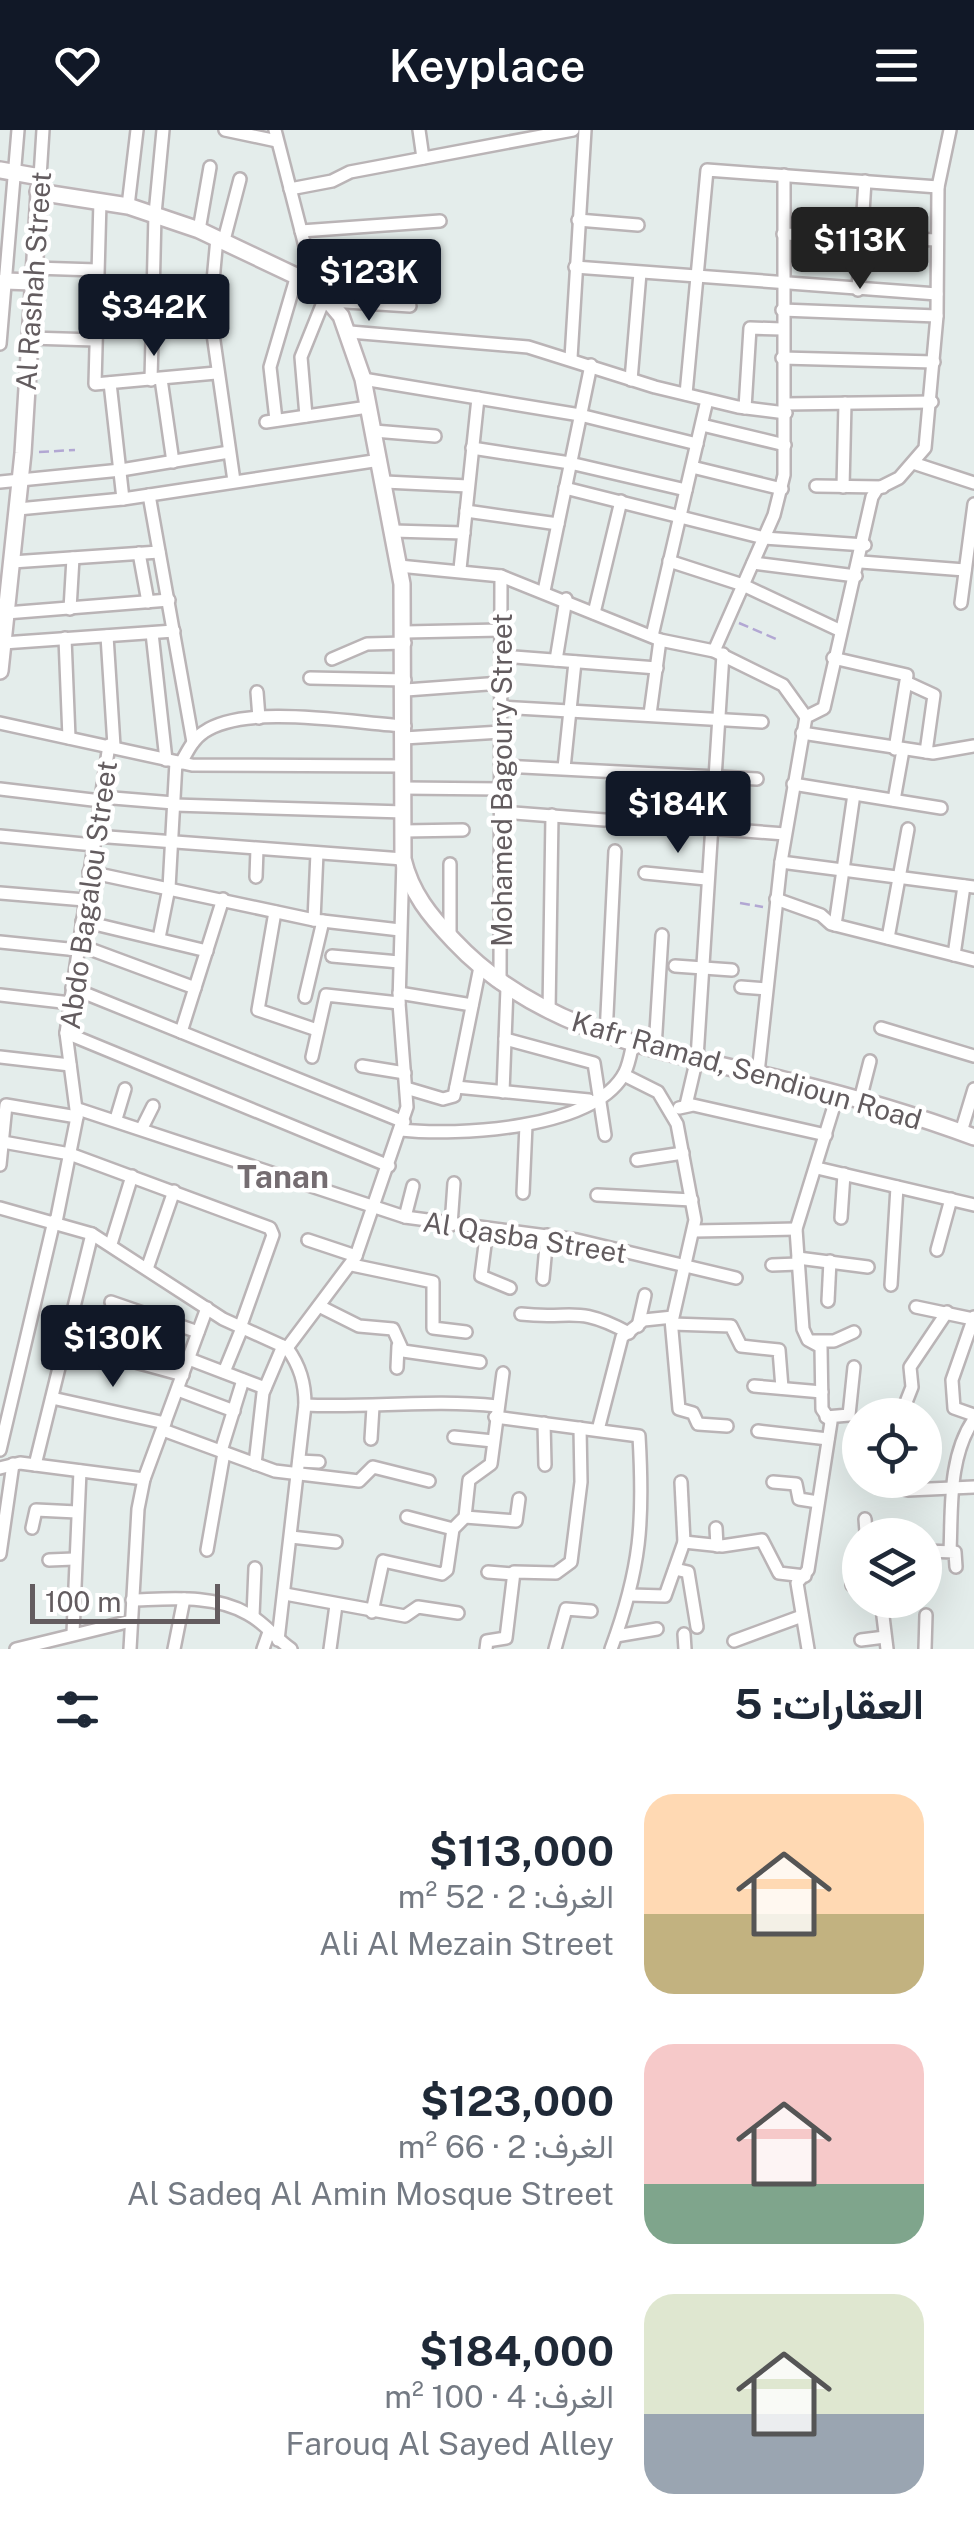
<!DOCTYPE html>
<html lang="ar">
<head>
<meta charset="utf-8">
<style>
  body { margin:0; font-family:"Public Sans",Vazirmatn,sans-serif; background:#f6f6f7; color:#1f2937; direction:rtl; height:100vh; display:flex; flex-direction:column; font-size:38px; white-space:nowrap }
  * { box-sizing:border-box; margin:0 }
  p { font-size:32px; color:#747a83 }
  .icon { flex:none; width:55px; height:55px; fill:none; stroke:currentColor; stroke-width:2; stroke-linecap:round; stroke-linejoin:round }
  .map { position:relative; height:1519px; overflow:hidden; direction:ltr }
  .side { display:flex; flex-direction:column; background:#fff; flex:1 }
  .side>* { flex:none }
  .fabs { position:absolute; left:842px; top:1268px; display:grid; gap:20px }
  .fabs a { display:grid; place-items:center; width:100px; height:100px; border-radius:50%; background:#fff; box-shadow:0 10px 40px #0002; font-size:50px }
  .scale { position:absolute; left:30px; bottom:25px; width:190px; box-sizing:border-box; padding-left:10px; border:5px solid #635c5f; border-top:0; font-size:28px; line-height:35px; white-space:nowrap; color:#635c5f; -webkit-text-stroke:8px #fff; paint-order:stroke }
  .price { position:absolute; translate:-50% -85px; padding:0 22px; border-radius:10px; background:#111827; color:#fff; font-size:32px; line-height:65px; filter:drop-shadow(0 2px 5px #0008) }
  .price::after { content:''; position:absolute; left:50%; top:60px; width:30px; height:22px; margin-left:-15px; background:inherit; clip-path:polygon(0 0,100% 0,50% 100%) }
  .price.on { background:#222; color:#fff }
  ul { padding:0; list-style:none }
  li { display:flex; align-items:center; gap:30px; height:250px; padding:0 50px }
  li span { display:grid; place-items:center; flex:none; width:280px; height:200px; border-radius:30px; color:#555 }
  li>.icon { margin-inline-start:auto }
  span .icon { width:120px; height:120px; fill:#fffc; stroke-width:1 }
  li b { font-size:42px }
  h2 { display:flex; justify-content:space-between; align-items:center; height:120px; padding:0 50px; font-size:42px }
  header { display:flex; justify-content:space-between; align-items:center; height:130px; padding:0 50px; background:#111827; color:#fff; font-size:45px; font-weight:600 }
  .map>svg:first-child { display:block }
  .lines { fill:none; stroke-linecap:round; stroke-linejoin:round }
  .street-casing { stroke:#bab4b6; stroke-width:16 }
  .secondary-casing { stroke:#bdb5b8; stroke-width:20 }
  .path { stroke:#b2a7d3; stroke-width:2.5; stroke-dasharray:10 5; stroke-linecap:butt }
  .street { stroke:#fff; stroke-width:11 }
  .secondary { stroke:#fff; stroke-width:15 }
  .labels { text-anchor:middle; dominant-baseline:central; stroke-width:9; stroke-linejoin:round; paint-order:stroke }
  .street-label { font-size:28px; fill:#635c5f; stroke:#fff }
  .quarter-label { font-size:32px; font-weight:bold; fill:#756d71; stroke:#fff }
</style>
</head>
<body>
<header><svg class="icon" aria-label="menu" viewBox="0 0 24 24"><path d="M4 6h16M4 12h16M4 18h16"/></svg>Keyplace<svg class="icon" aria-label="heart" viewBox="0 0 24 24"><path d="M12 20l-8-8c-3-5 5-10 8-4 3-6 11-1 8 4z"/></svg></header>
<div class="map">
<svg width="974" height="1519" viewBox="0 0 974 1519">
  <rect width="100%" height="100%" fill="#e4edeb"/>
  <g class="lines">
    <!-- street casing -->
    <g class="street-casing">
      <g id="street">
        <polyline points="225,0 277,11"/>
        <polyline points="275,0 315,155"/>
        <polyline points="419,0 423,28"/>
        <polyline points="40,47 43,0"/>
        <polyline points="290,59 332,51 350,42 573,0"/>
        <polyline points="100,71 95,254 216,243"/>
        <polyline points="128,76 137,0"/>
        <polyline points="578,90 638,95"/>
        <polyline points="199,100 210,37"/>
        <polyline points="301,101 440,91"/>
        <polyline points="783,104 937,110"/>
        <polyline points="217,108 210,183 234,351"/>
        <polyline points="224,110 240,49"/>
        <polyline points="575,137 937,164"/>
        <polyline points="34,138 97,140"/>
        <polyline points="858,160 865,51"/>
        <polyline points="330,171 410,176"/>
        <polyline points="782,180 937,186"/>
        <polyline points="350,202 528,217 655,257 738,277 786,283"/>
        <polyline points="30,208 95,210"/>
        <polyline points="0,214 18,0"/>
        <polyline points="571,228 585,0"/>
        <polyline points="782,228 934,232"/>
        <polyline points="161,249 173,332"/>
        <polyline points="363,249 580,285 697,314"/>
        <polyline points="151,250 155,84 163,0"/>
        <polyline points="631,250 640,143"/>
        <polyline points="110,253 123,369"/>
        <polyline points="686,264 707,40 938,57"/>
        <polyline points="785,274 932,272"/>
        <polyline points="745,278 750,198 782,199"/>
        <polyline points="306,286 301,227 326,165"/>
        <polyline points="276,290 270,237 297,145"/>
        <polyline points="266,292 368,277"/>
        <polyline points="702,295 785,315"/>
        <polyline points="374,301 435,306"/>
        <polyline points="472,318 570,333 686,360"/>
        <polyline points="913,333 974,353"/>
        <polyline points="692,337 782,359"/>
        <polyline points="0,352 121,340 229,322"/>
        <polyline points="385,352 468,356"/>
        <polyline points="816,356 883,357"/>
        <polyline points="843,357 845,273"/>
        <polyline points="565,358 764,408 865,415"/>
        <polyline points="149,365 193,612"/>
        <polyline points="18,379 123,369 380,330"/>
        <polyline points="466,381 558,394"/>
        <polyline points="393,401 464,403"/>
        <polyline points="139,423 148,472"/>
        <polyline points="669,431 743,455 839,500"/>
        <polyline points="12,432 159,422"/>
        <polyline points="861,432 965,440"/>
        <polyline points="753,433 856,446"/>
        <polyline points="399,436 501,446 660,510 714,521 783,555 806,587"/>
        <polyline points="460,439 478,268"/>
        <polyline points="544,461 591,235"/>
        <polyline points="961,473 974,374"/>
        <polyline points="70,479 73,428"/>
        <polyline points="6,483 169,470"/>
        <polyline points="594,483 621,371"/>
        <polyline points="405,502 501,500"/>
        <polyline points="152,503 166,630"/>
        <polyline points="107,506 114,616"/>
        <polyline points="652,506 707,270"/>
        <polyline points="65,508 69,608"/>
        <polyline points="3,513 174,501"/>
        <polyline points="714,521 774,385 784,345 784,45"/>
        <polyline points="501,526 657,538"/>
        <polyline points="833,528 907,545 895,619"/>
        <polyline points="332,529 367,514 405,513"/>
        <polyline points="556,530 566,469"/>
        <polyline points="310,548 405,550"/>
        <polyline points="908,553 934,565 926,622"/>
        <polyline points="406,560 501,553"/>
        <polyline points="257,562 259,588"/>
        <polyline points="501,577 762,592"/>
        <polyline points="650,584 660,510"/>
        <polyline points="0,593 192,635 403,636"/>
        <polyline points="802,603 933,623 974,616"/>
        <polyline points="404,608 501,602"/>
        <path d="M181,633C187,622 193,609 204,602C246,573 353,593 405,596"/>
        <polyline points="501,636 757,649"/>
        <polyline points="564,638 575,532"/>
        <polyline points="793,654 941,678"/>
        <polyline points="403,658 501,659"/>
        <polyline points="0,659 101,671"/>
        <polyline points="101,667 174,673"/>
        <polyline points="894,670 903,620"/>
        <polyline points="174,675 404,682"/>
        <polyline points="501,682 785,704"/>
        <polyline points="404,701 463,700"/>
        <polyline points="0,706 94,715"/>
        <polyline points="95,706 403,729 399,873 407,977 356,1126 287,1218"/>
        <polyline points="781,732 974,757"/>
        <polyline points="450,734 450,807"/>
        <polyline points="89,742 314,790 400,800"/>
        <polyline points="645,743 706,749"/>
        <polyline points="256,747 257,719"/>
        <polyline points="0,763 85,770"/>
        <polyline points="776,769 821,785 831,794 974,830"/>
        <polyline points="275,782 258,880 317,900"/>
        <polyline points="314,790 317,723"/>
        <polyline points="82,791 207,821"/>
        <polyline points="835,795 854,664"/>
        <polyline points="159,808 169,758 176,632"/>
        <polyline points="888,808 908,699"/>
        <polyline points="0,812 78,820"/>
        <polyline points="79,815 195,858"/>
        <polyline points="954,825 964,756"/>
        <polyline points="332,826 399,832"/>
        <polyline points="675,836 732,840"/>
        <polyline points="500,853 501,446"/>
        <polyline points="741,857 766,859"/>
        <polyline points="72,858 404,992"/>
        <polyline points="399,863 472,875"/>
        <polyline points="0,865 71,873"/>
        <polyline points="305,867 323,791"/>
        <polyline points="549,882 552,685"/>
        <polyline points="881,898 974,926"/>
        <polyline points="181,902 223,769"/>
        <polyline points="66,903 389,1036"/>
        <polyline points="606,905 615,721"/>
        <polyline points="505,909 594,933 605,1005"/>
        <polyline points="655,918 662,805"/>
        <polyline points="0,927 70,935"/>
        <polyline points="312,927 326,865 399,873"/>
        <polyline points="362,936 405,943"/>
        <polyline points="758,943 781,732 806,587 824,578 872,367 877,359 899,348 925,318 937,186 938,57 950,0"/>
        <polyline points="456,957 589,970"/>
        <polyline points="406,958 443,969 454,966 480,837"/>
        <polyline points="503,962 507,858"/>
        <polyline points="860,970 870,931"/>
        <polyline points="686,975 697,928 723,524"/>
        <polyline points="679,978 693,975 826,1005"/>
        <polyline points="78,979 405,1087 577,1110 736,1148"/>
        <polyline points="116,989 125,959"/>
        <polyline points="142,998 153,976"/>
        <path d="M401,1000C456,1006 596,1000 625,942C629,934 631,922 633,913"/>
        <polyline points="961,1002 974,959"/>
        <polyline points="3,1012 70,1024 270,1098 273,1105 240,1198"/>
        <polyline points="637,1030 683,1023"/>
        <polyline points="0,1035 6,975 77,987"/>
        <polyline points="817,1038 974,1075"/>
        <polyline points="523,1063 526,995"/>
        <polyline points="597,1065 692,1070"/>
        <path d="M0,1078L92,1104L223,1189L287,1218C300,1236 305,1253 305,1275L278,1510"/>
        <polyline points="405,1087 413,1056"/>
        <polyline points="841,1088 844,1044"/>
        <polyline points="56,1092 77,987 66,903 109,615"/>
        <polyline points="451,1095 454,1053"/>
        <polyline points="487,1099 481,1146 510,1158"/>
        <polyline points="694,1101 796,1099"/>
        <polyline points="308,1110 356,1126"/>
        <polyline points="111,1114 132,1046"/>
        <polyline points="937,1120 951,1069"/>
        <polyline points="798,1128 868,1137"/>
        <polyline points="352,1135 433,1152 433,1198 466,1202"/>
        <polyline points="772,1135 798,1134"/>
        <polyline points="148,1136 174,1061"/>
        <polyline points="543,1149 547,1105"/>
        <polyline points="891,1155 897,1057"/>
        <polyline points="828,1171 830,1131"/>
        <polyline points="111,1172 198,1202"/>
        <polyline points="319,1176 359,1196 393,1199 403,1221 480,1232"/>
        <polyline points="916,1177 973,1189"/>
        <path d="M521,1184C573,1190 575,1174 629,1203"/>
        <polyline points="974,1187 952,1250 954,1278 974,1285"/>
        <polyline points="671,1189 679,1279 693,1283 698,1294 727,1296"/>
        <polyline points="672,1194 731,1196 741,1216 779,1220 782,1258"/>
        <polyline points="638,1196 645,1165"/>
        <polyline points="812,1211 834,1211 854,1202"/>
        <polyline points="66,1213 183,1245"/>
        <polyline points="189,1229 265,1258"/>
        <polyline points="397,1238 398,1216"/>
        <polyline points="224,1242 242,1198"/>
        <polyline points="754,1256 822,1262"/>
        <polyline points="178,1260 234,1281"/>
        <polyline points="52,1268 165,1293"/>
        <path d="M305,1275C370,1278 432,1269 497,1276"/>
        <polyline points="901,1285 912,1257 910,1237 947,1182"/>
        <path d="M495,1287L639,1306C644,1391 641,1438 611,1519"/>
        <polyline points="826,1287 849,1285 854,1237"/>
        <polyline points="544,1293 545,1335"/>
        <polyline points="163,1300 275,1341 359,1351 373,1337 429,1351"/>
        <polyline points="598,1300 622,1207 644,1190 673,1187 695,1090 677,994 658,962 624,945"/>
        <polyline points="758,1301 828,1309"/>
        <polyline points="454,1307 493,1311"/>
        <polyline points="371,1309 373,1277"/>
        <polyline points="0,1320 54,1091"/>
        <polyline points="221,1321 243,1250"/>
        <polyline points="299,1331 319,1332"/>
        <polyline points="255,1334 263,1263 283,1216"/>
        <polyline points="35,1335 92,1104"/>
        <polyline points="0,1338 20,1333 144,1349"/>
        <polyline points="681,1352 684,1412"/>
        <polyline points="773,1352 796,1354 799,1369 818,1372"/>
        <polyline points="877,1354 908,1360 974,1357"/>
        <polyline points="407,1387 453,1399"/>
        <polyline points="465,1387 516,1391 519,1369"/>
        <polyline points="865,1389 866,1402 885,1405"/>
        <polyline points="32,1398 36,1380 77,1382"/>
        <polyline points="716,1398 717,1416"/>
        <polyline points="291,1407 336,1412"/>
        <polyline points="207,1420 224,1323"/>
        <polyline points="925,1421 955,1422 956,1437"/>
        <path d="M950,1421C952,1378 948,1327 974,1289"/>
        <polyline points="0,1424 13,1334"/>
        <polyline points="49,1430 74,1429"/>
        <polyline points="675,1439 688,1442 697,1497"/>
        <polyline points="488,1442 513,1444"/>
        <polyline points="852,1455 860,1454"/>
        <polyline points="285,1464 405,1486 418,1477 458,1483"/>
        <polyline points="630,1465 665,1466 684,1412 722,1416 762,1410 779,1443 805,1446"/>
        <path d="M132,1470C170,1469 214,1464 248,1484C264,1492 276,1509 291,1519"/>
        <polyline points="881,1470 887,1519"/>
        <polyline points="372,1482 383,1431 442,1444 447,1440 453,1399 465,1387 469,1350 491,1334 503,1243"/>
        <polyline points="253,1486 255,1438"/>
        <polyline points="73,1503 80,1341"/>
        <polyline points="684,1504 685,1519"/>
        <polyline points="616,1506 657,1499"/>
        <polyline points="861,1510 885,1507"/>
        <polyline points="734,1511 802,1486"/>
        <polyline points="16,1519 131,1491"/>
        <polyline points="130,1519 138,1379 144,1349 207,1178"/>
        <polyline points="174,1519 184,1469"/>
        <polyline points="263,1519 269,1502"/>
        <polyline points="330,1519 336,1475"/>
        <polyline points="486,1519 487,1511 506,1508 514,1442 556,1443 571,1432 581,1352 580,1298"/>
        <polyline points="555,1519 566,1479 591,1481"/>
        <polyline points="808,1519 797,1453 808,1440 831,1292 822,1279 821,1217 808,1210 803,1199 796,1099 838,963"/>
        <polyline points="925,1519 926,1485"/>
      </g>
    </g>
    <!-- secondary casing -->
    <g class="secondary-casing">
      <g id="secondary">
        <polyline points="0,40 40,47 23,323 0,541"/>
        <path d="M38,62L128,76L199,100L315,155L341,186L363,249L402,454L403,729C411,763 430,786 454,811C543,906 672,922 792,952C853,967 915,985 974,1007"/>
        <polyline points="5,151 33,152"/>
      </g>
    </g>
    <!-- path -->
    <g class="path">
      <polyline points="39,322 75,320"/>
      <polyline points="739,493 776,509"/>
      <polyline points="740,773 763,777"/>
    </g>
    <!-- street -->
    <use href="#street" class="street"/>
    <!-- secondary -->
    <use href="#secondary" class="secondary"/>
  </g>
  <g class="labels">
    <!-- street labels -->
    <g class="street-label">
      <text transform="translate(33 151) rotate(-86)">Al Rashah Street</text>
      <text transform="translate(501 650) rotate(-90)">Mohamed Bagoury Street</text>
      <text transform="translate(88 765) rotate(-82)">Abdo Bagalou Street</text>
      <text transform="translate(747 940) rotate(16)">Kafr Ramad, Sendioun Road</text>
      <text transform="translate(525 1107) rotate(9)">Al Qasba Street</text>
    </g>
    <!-- quarter labels -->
    <g class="quarter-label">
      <text x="283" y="1046">Tanan</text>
    </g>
  </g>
</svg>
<div class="fabs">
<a><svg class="icon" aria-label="locate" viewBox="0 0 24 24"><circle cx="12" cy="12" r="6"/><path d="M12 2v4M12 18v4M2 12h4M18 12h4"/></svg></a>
<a><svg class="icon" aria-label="layers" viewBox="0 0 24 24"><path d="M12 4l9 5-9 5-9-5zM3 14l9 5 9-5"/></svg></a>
</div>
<div class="scale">100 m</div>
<b class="price on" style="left:860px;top:162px">$113K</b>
<b class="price" style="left:369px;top:194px">$123K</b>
<b class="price" style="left:154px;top:229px">$342K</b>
<b class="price" style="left:678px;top:726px">$184K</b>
<b class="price" style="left:113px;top:1260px">$130K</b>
</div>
<section class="side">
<h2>العقارات: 5<svg class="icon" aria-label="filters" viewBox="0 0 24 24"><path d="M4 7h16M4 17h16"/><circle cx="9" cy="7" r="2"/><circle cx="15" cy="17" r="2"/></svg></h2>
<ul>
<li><span style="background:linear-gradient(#ffd9b3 60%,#c2b280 0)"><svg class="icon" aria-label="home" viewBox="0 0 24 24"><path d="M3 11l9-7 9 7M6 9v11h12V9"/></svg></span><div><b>$113,000</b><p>الغرف: 2 · 52 m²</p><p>Ali Al Mezain Street</p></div></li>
<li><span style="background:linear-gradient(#f6c9c9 70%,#7fa58c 0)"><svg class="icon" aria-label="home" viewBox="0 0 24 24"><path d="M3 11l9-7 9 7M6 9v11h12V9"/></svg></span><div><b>$123,000</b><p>الغرف: 2 · 66 m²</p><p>Al Sadeq Al Amin Mosque Street</p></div></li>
<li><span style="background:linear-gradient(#dfe7d0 60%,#9aa5b1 0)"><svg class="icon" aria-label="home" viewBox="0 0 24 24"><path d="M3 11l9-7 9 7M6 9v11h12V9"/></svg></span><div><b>$184,000</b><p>الغرف: 4 · 100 m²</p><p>Farouq Al Sayed Alley</p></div></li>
</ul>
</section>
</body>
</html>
